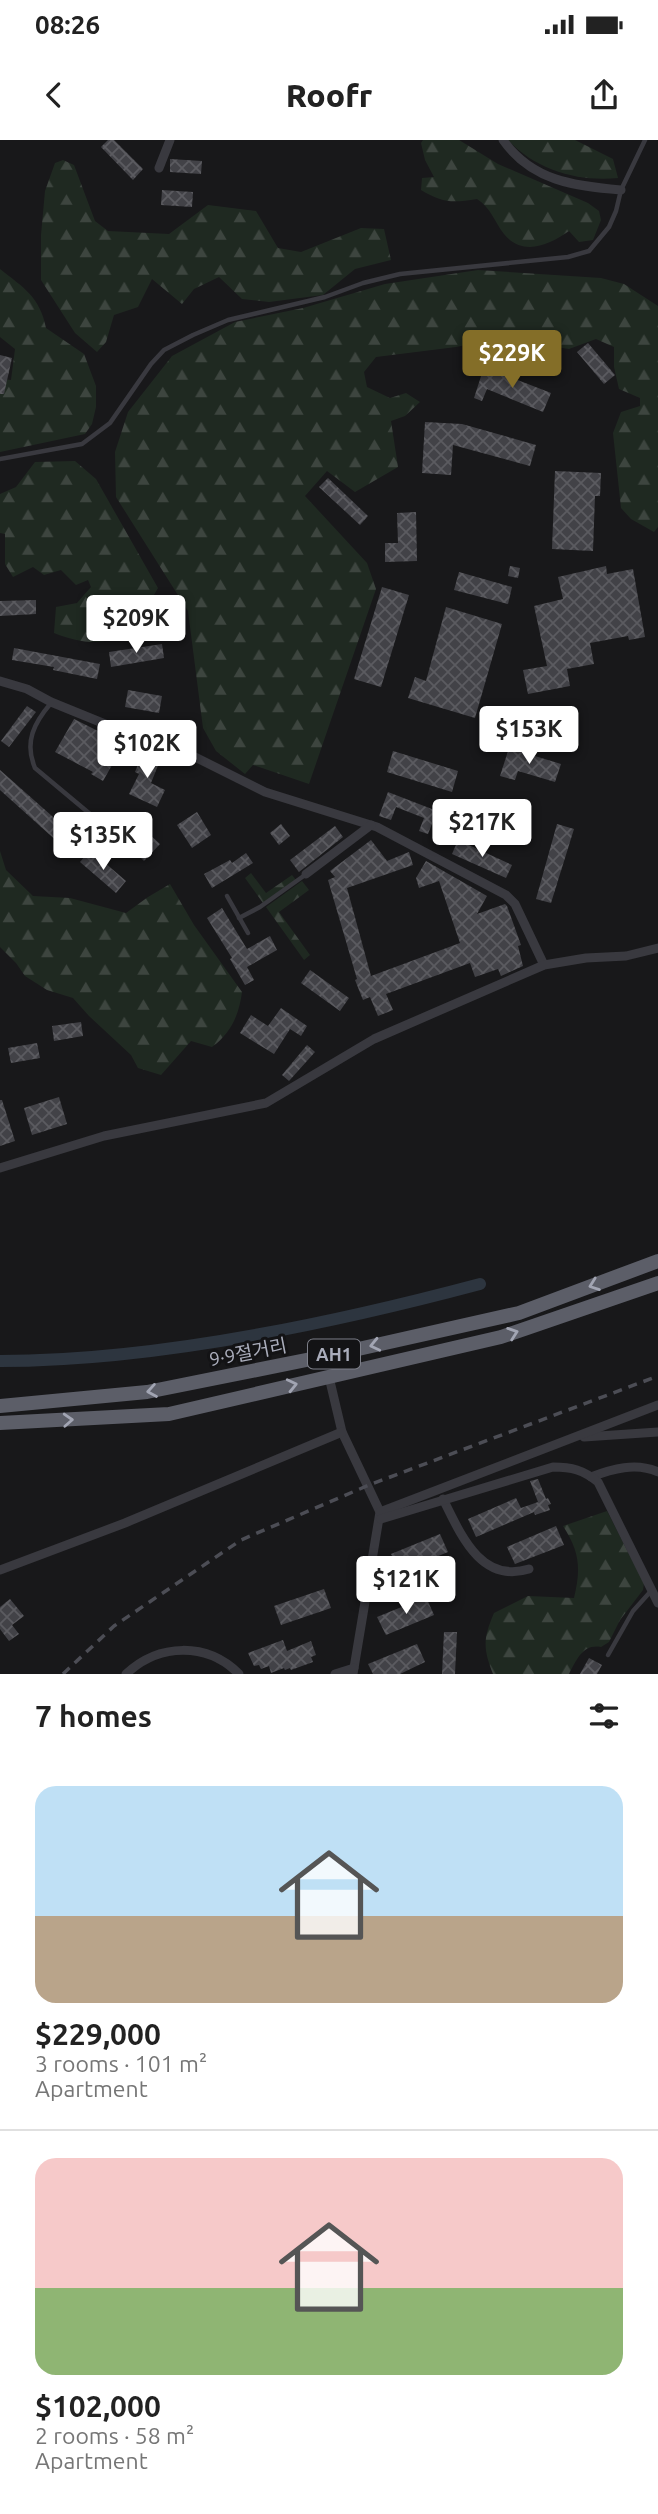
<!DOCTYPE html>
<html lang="en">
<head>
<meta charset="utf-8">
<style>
  body { margin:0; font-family:Ubuntu,"Noto Sans KR",sans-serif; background:#f2f2f2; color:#222; height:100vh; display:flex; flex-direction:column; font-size:26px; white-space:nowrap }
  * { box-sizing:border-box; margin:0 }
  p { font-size:23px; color:#767676 }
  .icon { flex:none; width:38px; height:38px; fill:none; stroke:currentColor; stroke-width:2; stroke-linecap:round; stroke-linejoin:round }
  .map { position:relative; height:1534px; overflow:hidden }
  .drawer { display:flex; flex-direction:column; background:#fff; flex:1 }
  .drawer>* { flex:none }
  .price { position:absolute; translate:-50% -60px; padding:0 16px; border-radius:7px; background:#fff; color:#222; font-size:23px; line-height:46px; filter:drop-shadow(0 2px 4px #0008) }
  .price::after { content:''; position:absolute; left:50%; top:42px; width:21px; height:16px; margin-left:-10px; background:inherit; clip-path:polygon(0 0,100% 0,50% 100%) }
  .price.selected { background:#846e28; color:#fff }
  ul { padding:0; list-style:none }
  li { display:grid; align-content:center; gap:14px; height:371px; padding:0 35px }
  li+li { border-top:2px solid #e0e0e0 }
  li span { display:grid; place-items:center; height:217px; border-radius:21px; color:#555 }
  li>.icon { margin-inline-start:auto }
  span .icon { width:126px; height:126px; fill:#fffc; stroke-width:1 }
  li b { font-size:30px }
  h2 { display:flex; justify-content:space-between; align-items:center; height:84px; padding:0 35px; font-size:30px }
  .status { display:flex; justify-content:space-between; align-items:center; height:49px; padding:0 35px; background:#fff; direction:ltr }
  .status svg { height:19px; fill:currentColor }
  header { display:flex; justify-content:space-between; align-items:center; height:91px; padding:0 35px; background:#fff; font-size:32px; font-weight:800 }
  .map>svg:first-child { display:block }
  .forest { fill:url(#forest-firs) }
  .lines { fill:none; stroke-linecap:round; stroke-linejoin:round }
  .canal { stroke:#2d353f; stroke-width:12 }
  .building { fill:url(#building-cross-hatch) }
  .service { stroke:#39393f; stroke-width:4.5 }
  .minor { stroke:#39393f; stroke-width:9 }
  .trunk { stroke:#5c5e68; stroke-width:14 }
  .rail { stroke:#4c4d55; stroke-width:3.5; stroke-dasharray:9 7; stroke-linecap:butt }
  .oneway { stroke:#a2a5b3 }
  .labels { text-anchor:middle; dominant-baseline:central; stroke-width:6; stroke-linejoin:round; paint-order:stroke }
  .shield { fill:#131315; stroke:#7d7f89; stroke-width:2 }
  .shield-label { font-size:18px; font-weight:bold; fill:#aaadbb }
  .street-label { font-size:19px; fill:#aaadbb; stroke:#131315 }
</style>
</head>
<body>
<div class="status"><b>08:26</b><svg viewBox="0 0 49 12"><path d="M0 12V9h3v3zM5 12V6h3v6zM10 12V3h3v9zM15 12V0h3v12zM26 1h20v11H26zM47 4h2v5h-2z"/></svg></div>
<header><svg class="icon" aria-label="back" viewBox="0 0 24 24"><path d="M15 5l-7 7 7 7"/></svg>Roofr<svg class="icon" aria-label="share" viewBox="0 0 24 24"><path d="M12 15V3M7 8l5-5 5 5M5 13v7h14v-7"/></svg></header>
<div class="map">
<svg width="658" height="1534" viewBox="0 0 658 1534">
  <defs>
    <pattern id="forest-firs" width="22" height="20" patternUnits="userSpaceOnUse" patternTransform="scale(1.75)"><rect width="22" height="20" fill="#1f2921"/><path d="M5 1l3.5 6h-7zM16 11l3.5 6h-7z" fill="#3d453f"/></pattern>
    <pattern id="building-cross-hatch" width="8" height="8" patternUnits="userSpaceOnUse" patternTransform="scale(1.75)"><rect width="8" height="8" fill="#424247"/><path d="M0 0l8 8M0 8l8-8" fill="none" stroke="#5b5b60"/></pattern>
  </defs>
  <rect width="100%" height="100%" fill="#18181a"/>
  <!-- forest -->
  <g class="forest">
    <path d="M423,0H459L498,24L588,63L599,71L601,80L593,100L579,102L569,91C549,105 523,117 504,94C494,81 491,68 477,59C452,63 443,63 421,50L422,38L434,37L425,20L421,3Z"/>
    <path d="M508,0H575L613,19L618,38C578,42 536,30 508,0Z"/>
    <polygon points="63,20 74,25 95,81 108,91 169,94 208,65 256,71 278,108 301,112 361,88 384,89 391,120 355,129 323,155 269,162 242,159 219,137 194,149 182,164 152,139 138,167 114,175 106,202 97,212 75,193 41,140 41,95 45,51 55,23"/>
    <path d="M0,129C24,148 40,157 46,188L84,214L96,246V267L92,284L85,294L0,312V239L11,240L15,209L0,197Z"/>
    <polygon points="478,130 601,138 624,144 658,166 658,387 654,392 631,379 621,368 613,293 621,272 640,266 640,258 619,249 614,227 614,207 596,199 569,209 500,198 456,207 376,217 364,232 367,247 390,258 406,253 420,262 405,276 391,281 398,327 355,352 327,331 305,356 367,423 376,449 309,644 253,625 245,634 216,611 203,588 188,471 116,357 115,312 128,272 172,216 235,182 303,168 385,144"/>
    <path d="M75,321L96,339L158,448C131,496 110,515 54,493L56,467L77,463L91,447L88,440L76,445L61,430L44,435L33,427L13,437L5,424V394L0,393V354L16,347L35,322Z"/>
    <path d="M0,711L6,730L33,756L70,758L126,773L148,757L170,744L194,785L242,852C239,875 231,893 212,907L191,901L161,935L138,928L131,915L89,876L73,858L47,850L25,836L16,823L0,807Z"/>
    <polygon points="251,733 266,753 292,735 296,740 263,763 245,738"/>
    <polygon points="302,741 309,750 279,772 310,815 304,820 266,767"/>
    <path d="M607,1371L644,1443L643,1450L620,1480L609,1502L601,1507C583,1504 577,1519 569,1534H493C483,1508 483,1499 494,1473L528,1456L574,1458C581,1429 580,1412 563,1386Z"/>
  </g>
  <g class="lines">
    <!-- canal -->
    <path class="canal" d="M0,1221C156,1221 330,1184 480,1144"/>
  </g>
  <!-- building -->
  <g class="building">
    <polygon points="108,0 114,0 143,29 133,40 101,7"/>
    <polygon points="170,19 202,21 201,34 170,32"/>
    <polygon points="162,50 193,52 192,67 161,65"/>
    <polygon points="588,203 615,235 604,244 577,212"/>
    <polygon points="0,215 12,218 4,254 0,254"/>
    <polygon points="484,227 551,253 543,272 487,249 482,261 474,258"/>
    <polygon points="425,282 462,284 536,305 530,326 453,305 451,335 422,333"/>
    <polygon points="555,331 601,333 600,356 595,356 593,411 552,409"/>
    <polygon points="328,338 368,376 360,385 319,347"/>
    <polygon points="416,372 417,421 385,422 385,403 398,403 397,373"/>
    <polygon points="510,426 520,428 518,438 508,436"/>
    <polygon points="606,426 607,434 633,429 645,497 629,500 628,496 590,503 594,524 567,529 570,546 528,554 523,530 547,526 534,466 563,459 558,437"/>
    <polygon points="459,432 512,447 508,464 454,450"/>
    <polygon points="382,447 409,455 381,547 354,539"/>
    <polygon points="36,460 36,474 0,476 0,461"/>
    <polygon points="446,467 502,484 475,578 408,558 415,537 426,541"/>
    <polygon points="162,504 164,518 111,527 109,512"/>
    <polygon points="14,508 100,524 97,539 53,530 54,527 12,520"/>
    <polygon points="128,550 162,556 159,573 125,567"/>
    <polygon points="27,566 36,572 9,607 1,601"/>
    <polygon points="74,579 124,604 103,641 91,634 93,632 55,612"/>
    <polygon points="509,608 561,624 555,642 518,631 515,640 500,636"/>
    <polygon points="143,611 161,618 151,643 165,650 157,667 129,654 139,634 135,632"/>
    <polygon points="393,611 458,631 452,652 387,632"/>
    <polygon points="0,630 70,692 60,704 0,650"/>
    <polygon points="388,652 437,671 428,694 419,691 424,678 396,667 391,680 379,676"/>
    <polygon points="197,672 211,695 192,708 177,685"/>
    <polygon points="281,684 290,696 279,705 270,693"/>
    <polygon points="557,684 574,689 551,763 536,759"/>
    <polygon points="335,686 343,697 299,732 290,720"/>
    <polygon points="148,693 160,704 144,721 132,709"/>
    <polygon points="371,700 387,721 409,712 413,725 347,748 371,836 460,803 439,741 419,748 416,738 426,721 487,756 477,774 505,764 507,766 521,805 518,806 523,826 501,836 498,829 475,837 470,823 386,854 393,870 378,876 370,857 363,860 355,840 357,839 328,740 335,737 330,731"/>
    <polygon points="458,700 512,725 506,738 452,714"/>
    <polygon points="90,710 126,741 116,753 80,722"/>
    <polygon points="246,713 253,723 212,748 204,734 230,720 232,723"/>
    <polygon points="222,768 247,809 270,796 277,810 247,827 254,840 245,845 230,819 232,818 207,778"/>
    <polygon points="310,830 349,858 340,871 301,843"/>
    <polygon points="281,868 307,886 301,896 290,889 274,914 240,893 251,875 268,886"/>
    <polygon points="81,882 83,896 54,901 52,886"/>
    <polygon points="37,903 40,918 11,923 8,908"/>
    <polygon points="307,905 315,912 289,941 282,935"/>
    <polygon points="59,957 67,984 32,995 24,968"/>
    <polygon points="0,960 2,960 15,1001 0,1006"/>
    <polygon points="538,1339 546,1359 548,1358 551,1364 548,1365 550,1370 535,1375 534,1372 476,1397 468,1379 516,1358 521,1368 538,1362 530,1341"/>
    <polygon points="556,1386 564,1405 515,1424 507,1407"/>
    <polygon points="440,1394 448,1412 400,1432 391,1414"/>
    <polygon points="324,1449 331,1468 281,1485 274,1466"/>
    <polygon points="426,1457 434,1475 386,1495 377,1477"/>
    <polygon points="10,1459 24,1476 12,1485 19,1494 9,1501 0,1489 0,1467"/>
    <polygon points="444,1492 457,1492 455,1534 442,1534"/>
    <polygon points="283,1500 287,1511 311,1501 316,1515 311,1517 313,1522 291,1530 290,1528 285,1530 284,1528 271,1533 269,1526 261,1529 259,1525 254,1526 248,1513"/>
    <polygon points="417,1504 425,1522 400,1534 373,1534 368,1524"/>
    <polygon points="589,1518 602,1525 597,1534 580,1534"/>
  </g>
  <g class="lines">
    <!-- service -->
    <g class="service">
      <polyline points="0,319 82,304 110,283 151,224 164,210 193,195 228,180 325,157 363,143 400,134 568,117 589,111 609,87 616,71 621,50 645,0"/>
      <path d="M51,563C34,583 24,602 35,628L114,694"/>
      <polyline points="227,756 248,793"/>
      <polyline points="239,778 260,767 305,735"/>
      <polyline points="608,1515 633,1471 651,1451"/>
    </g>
    <!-- minor -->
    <g class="minor">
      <path d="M503,0C532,41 574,46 621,50"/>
      <polyline points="159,28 170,0"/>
      <polyline points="0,541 27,549 51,562 132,595 187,613 265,652 377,687 506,755 515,764 544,825"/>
      <polyline points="306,734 371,685"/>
      <polyline points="0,1028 104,996 266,963 374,899 544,825 586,818 626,816 658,808"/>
      <polyline points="329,1237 342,1292 380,1372 353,1534"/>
      <polyline points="584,1297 658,1292"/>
      <path d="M591,1337C612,1329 636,1322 658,1332"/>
      <path d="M443,1359C461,1395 481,1444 529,1429"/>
      <polyline points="380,1372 658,1265"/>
      <path d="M381,1379L553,1327C572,1327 583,1330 598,1342L658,1463"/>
      <polyline points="0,1430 125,1383 342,1292"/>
      <path d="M126,1534C159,1503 207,1502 239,1534"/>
      <polyline points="335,1534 354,1528"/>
    </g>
    <!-- trunk -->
    <g class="trunk">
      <polyline points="0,1266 147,1252 336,1214 519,1173 658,1121"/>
      <polyline points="0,1283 169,1274 501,1197 658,1143"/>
    </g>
    <!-- rail -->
    <polyline class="rail" points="63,1534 114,1486 241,1400 369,1345 658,1236"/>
  </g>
  <!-- one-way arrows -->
  <defs><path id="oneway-chevron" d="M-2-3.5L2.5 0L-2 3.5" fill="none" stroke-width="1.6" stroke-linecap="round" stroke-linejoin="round" transform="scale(1.75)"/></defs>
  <g class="oneway">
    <use href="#oneway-chevron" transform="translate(594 1145) rotate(160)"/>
    <use href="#oneway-chevron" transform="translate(513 1193) rotate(-19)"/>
    <use href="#oneway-chevron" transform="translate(375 1205) rotate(167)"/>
    <use href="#oneway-chevron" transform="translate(292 1245) rotate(-13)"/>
    <use href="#oneway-chevron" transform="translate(152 1251) rotate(170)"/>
    <use href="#oneway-chevron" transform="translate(68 1280) rotate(-3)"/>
  </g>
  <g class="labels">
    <!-- shield labels -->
    <rect class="shield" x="308" y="1199.5" width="52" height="29" rx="5"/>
    <g class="shield-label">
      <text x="334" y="1214">AH1</text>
    </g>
    <!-- street labels -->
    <g class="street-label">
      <text transform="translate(248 1212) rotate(-11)">9·9절거리</text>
    </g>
  </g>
</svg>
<b class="price selected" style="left:512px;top:250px">$229K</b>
<b class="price" style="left:136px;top:515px">$209K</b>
<b class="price" style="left:529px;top:626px">$153K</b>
<b class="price" style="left:147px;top:640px">$102K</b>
<b class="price" style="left:482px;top:719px">$217K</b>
<b class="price" style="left:103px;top:732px">$135K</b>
<b class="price" style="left:406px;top:1476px">$121K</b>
</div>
<section class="drawer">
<h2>7 homes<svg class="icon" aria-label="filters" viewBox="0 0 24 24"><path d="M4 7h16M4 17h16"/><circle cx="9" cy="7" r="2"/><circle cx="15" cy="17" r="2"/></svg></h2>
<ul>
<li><span style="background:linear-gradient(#bfe0f5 60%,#b9a48a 0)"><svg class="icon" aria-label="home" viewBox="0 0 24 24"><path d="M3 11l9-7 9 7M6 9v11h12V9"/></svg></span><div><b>$229,000</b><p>3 rooms · 101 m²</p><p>Apartment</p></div></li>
<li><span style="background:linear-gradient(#f6c9c9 60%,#8fb573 0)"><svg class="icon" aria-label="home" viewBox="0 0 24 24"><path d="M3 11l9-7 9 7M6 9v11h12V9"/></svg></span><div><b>$102,000</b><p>2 rooms · 58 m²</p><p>Apartment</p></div></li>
</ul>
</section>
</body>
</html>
